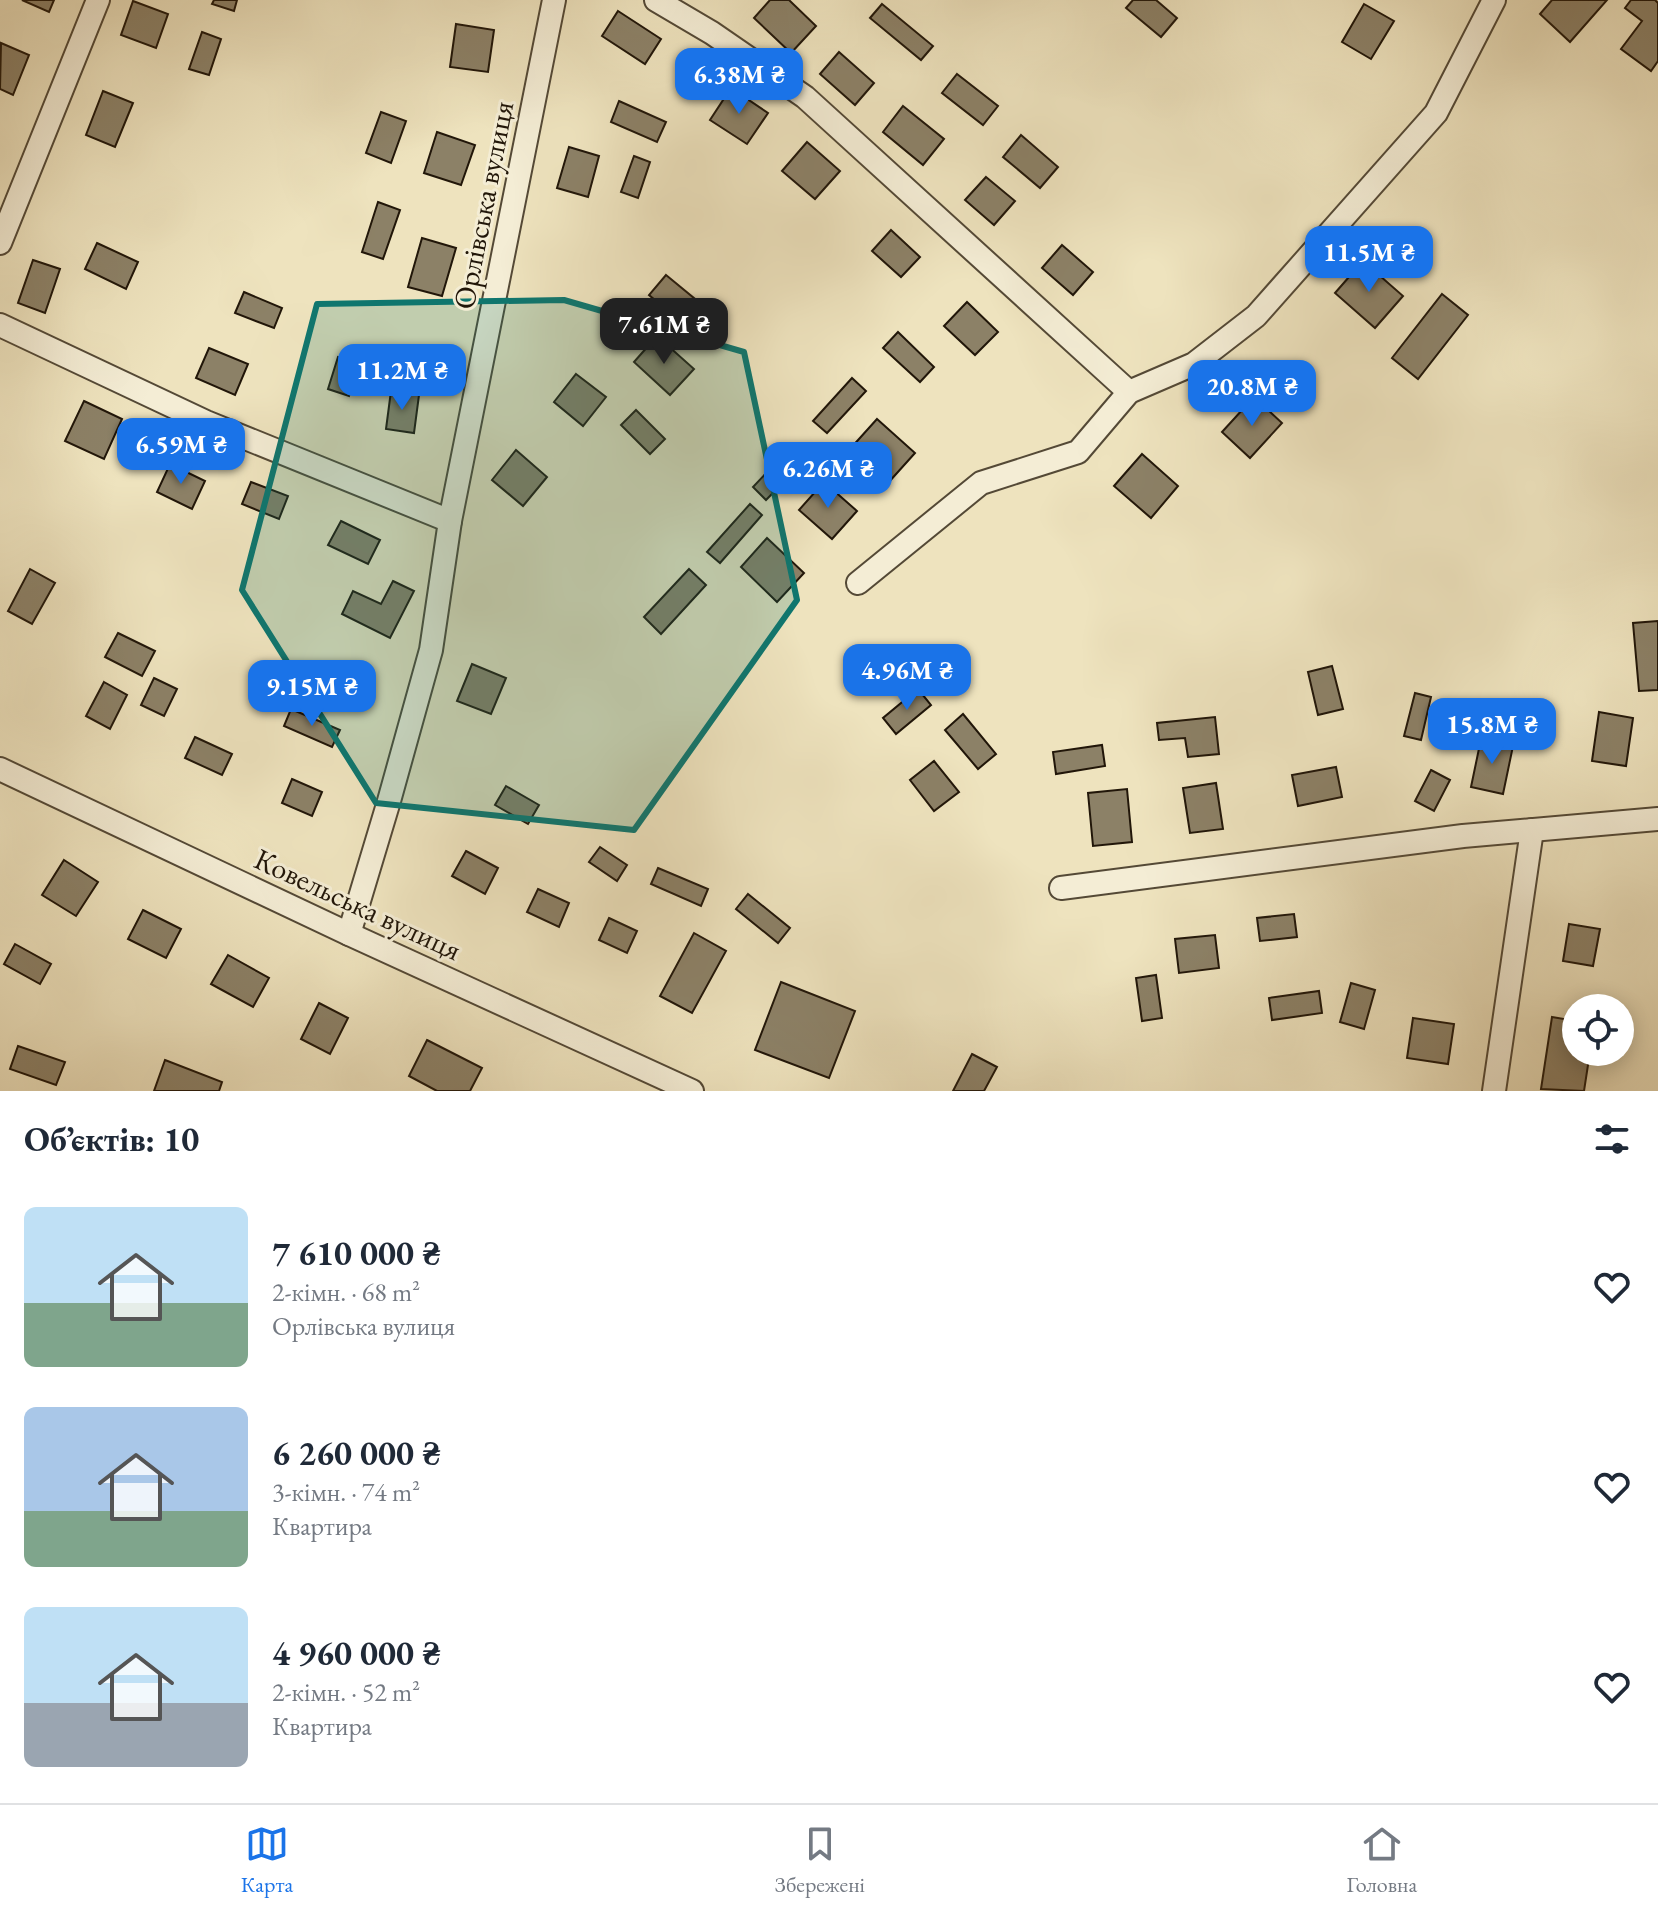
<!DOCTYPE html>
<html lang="uk">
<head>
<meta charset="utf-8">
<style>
  body { margin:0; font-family:"EB Garamond",serif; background:#f6f6f7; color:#1f2937; height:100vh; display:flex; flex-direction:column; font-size:30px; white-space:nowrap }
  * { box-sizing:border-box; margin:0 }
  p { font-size:26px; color:#747a83 }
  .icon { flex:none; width:44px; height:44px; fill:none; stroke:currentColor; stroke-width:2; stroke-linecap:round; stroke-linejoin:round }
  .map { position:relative; height:1091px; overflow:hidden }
  .side { display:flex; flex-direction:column; background:#fff; flex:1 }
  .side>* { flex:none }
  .controls { position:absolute; left:1562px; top:994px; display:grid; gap:16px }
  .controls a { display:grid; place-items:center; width:72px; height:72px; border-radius:50%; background:#fff; box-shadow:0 4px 20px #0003; font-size:40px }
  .price { position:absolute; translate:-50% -68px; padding:0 18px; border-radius:16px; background:#1a73e8; color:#fff; font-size:26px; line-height:52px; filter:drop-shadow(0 2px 4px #0008) }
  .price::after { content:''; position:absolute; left:50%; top:48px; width:24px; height:18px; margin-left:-12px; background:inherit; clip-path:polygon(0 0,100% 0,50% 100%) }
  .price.active { background:#222; color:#fff }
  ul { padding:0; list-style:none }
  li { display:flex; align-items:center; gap:24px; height:200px; padding:0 24px }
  li span { display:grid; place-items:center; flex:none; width:224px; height:160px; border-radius:12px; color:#555 }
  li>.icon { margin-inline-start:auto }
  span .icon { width:96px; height:96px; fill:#fffc; stroke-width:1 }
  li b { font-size:34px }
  h2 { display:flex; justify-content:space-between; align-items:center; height:96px; padding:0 24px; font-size:34px }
  .tab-bar { display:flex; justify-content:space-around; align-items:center; height:112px; border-top:2px solid #e0e1e3; background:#fff; font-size:22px; color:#747a83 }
  .tab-bar a { display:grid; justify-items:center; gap:4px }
  .tab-bar .active { color:#1a73e8 }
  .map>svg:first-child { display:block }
  .building { fill:#8c8167; stroke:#211609; stroke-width:2 }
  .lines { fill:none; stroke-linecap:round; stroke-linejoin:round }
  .street-casing { stroke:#544936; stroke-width:26 }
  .street { stroke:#f4edd5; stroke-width:22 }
  .marked { fill:#0f766e; fill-opacity:0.2; stroke:#0f766e; stroke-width:6; stroke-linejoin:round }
  .labels { text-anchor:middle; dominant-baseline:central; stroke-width:6; stroke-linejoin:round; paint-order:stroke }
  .street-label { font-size:30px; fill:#211609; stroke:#f4edd5 }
</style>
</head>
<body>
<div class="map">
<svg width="1658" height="1091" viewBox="0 0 1658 1091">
  <rect width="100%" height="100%" fill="#eee3be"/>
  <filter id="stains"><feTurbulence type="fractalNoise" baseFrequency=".0025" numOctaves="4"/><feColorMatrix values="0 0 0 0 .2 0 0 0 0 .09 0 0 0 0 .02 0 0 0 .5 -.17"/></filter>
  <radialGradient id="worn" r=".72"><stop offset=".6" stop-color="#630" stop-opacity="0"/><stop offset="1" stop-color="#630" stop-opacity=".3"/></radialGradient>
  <!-- building -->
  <g class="building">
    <polygon points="22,0 54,0 49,12"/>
    <polygon points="214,0 237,0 234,11 212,4"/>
    <polygon points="770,0 789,0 816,26 791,53 754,18"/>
    <polygon points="1133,0 1156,0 1177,18 1161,37 1126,8"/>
    <polygon points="1552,0 1607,0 1570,42 1540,14"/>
    <polygon points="1631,0 1655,0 1658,3 1658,61 1651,71 1621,49 1642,21 1625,8"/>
    <polygon points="133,1 168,14 156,48 121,35"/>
    <polygon points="882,4 933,46 921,60 870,18"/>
    <polygon points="1364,4 1394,21 1371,59 1342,42"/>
    <polygon points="618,11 661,39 645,64 602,36"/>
    <polygon points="456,24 494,30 488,72 450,67"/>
    <polygon points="202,32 221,39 209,75 189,69"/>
    <polygon points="1,43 29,55 13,95 0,89"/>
    <polygon points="839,52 874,83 855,105 820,74"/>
    <polygon points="957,74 998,106 983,125 942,93"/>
    <polygon points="731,88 768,113 747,144 710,120"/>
    <polygon points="103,91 133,103 115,147 86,135"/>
    <polygon points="619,101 666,122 657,142 611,122"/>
    <polygon points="903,106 944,139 923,165 883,132"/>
    <polygon points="381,112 406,121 391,163 366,153"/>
    <polygon points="437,132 475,145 461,185 424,173"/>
    <polygon points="1021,135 1058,167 1040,188 1003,157"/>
    <polygon points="807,142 840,171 815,199 782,171"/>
    <polygon points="569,147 599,156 588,197 557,188"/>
    <polygon points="634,156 650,162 638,198 621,192"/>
    <polygon points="986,177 1015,201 994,225 965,200"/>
    <polygon points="378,202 400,210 383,259 362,252"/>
    <polygon points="891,230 920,257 901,277 872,251"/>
    <polygon points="422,238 456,248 442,296 408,287"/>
    <polygon points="97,243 138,262 126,289 85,269"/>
    <polygon points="1062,245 1093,272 1073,295 1042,268"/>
    <polygon points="33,260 60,269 45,313 18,303"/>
    <polygon points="1363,261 1403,296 1375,328 1335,293"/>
    <polygon points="666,275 706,308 689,328 649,295"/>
    <polygon points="244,292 282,308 274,328 235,313"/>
    <polygon points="1442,294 1468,315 1418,379 1392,358"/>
    <polygon points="967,302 998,332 975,355 944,326"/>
    <polygon points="898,332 934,367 920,382 883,348"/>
    <polygon points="657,336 694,369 670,395 634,362"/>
    <polygon points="209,348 248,364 235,395 196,378"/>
    <polygon points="338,357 359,363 349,396 328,389"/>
    <polygon points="576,374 606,397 583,426 554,402"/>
    <polygon points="852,378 866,391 827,433 813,421"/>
    <polygon points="391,391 419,395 414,433 386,429"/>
    <polygon points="1254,397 1282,423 1250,458 1222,432"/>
    <polygon points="84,401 122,419 104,459 65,441"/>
    <polygon points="636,410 665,439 650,454 621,425"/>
    <polygon points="877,419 915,453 888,483 850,449"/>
    <polygon points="516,450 547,477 523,506 492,480"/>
    <polygon points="787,451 801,464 766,500 753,487"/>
    <polygon points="1142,454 1178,486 1151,518 1114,486"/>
    <polygon points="170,464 205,481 192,509 157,492"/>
    <polygon points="251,482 288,496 279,519 242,504"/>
    <polygon points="824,482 857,511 832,539 799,510"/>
    <polygon points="750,504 762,515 720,563 707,552"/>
    <polygon points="341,521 380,540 368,564 328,545"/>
    <polygon points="767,538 804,573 777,602 741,567"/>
    <polygon points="30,569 55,583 32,624 8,611"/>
    <polygon points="689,569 706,585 661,634 644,617"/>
    <polygon points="393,581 414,591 390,638 342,614 353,591 381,604"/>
    <polygon points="1658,621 1658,690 1639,691 1633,623"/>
    <polygon points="118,633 155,651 142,676 105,657"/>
    <polygon points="472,664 506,678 491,714 457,701"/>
    <polygon points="1332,666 1343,709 1318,715 1308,672"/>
    <polygon points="154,678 177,689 164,716 141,705"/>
    <polygon points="104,682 127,695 110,729 86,716"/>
    <polygon points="918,689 931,705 896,734 883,718"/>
    <polygon points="1415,693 1431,697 1421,740 1404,736"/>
    <polygon points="291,709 340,730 332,747 284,726"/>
    <polygon points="1599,712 1633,718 1626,766 1592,761"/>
    <polygon points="963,714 996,754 978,769 945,730"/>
    <polygon points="1215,717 1219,754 1188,757 1185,738 1159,740 1157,723"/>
    <polygon points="195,737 232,754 222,775 185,758"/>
    <polygon points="1481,739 1513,746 1503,794 1471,787"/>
    <polygon points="1102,745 1105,766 1056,774 1053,752"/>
    <polygon points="934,761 959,792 934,811 910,780"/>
    <polygon points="1336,767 1342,797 1298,806 1292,775"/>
    <polygon points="1431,770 1450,780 1434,811 1415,801"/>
    <polygon points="292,779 322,792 312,816 282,803"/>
    <polygon points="1216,783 1223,829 1190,833 1183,788"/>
    <polygon points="506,786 539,805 528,824 495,805"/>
    <polygon points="1127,789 1132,842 1093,846 1088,793"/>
    <polygon points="600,847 627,865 617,881 589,862"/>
    <polygon points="466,851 498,868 485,894 452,876"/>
    <polygon points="64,860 98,882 76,916 42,895"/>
    <polygon points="658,868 708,889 701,906 651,884"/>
    <polygon points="538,889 569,903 559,927 527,912"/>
    <polygon points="748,894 790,928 778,943 736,909"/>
    <polygon points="143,910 181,929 166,958 128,939"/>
    <polygon points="1294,914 1297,937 1260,941 1257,918"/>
    <polygon points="609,918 637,931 627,953 599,940"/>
    <polygon points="1569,924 1600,929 1593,966 1563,961"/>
    <polygon points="694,933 726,951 692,1013 660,996"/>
    <polygon points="1215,935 1219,968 1179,973 1175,939"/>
    <polygon points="15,944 51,964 40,984 4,964"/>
    <polygon points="228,955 269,978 253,1007 211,984"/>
    <polygon points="1156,975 1162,1018 1142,1021 1136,978"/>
    <polygon points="781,982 855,1011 829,1078 755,1050"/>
    <polygon points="1351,983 1375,990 1364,1029 1340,1022"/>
    <polygon points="1319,991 1322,1013 1272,1020 1269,998"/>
    <polygon points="319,1003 348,1018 330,1054 301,1039"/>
    <polygon points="1552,1017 1576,1021 1576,1052 1590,1052 1584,1091 1541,1089"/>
    <polygon points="1413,1018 1454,1024 1448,1064 1407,1058"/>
    <polygon points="427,1040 482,1068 470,1091 437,1091 409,1076"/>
    <polygon points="18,1046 65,1062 56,1085 10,1069"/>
    <polygon points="972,1054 997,1067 984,1091 953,1091"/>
    <polygon points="165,1060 222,1082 219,1091 154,1091"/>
  </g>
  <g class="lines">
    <!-- street casing -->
    <g class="street-casing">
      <g id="street">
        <polyline points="656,0 712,33 805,97 1129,392"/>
        <polyline points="0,243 98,0"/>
        <polyline points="0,325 206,422 450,521"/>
        <polyline points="858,583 981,483 1078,452 1129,392 1194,364 1256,316 1436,113 1494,0"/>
        <polyline points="0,769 349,934 692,1091"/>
        <polyline points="1061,888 1463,836 1658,819"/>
        <polyline points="349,934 389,801 431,650 450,521 554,0"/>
        <polyline points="1494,1091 1532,830"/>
      </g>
    </g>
    <!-- street -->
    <use href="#street" class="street"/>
  </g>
  <!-- marked area -->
  <path class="marked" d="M564,300L744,352L797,600L634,830L376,803L242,590L317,304Z"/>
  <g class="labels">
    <!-- street labels -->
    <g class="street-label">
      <text transform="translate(483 205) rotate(-79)">Орлівська вулиця</text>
      <text transform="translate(358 904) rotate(25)">Ковельська вулиця</text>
    </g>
  </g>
  <rect width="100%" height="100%" filter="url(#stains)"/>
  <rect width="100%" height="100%" fill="url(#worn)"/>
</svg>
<div class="controls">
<a><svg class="icon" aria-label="locate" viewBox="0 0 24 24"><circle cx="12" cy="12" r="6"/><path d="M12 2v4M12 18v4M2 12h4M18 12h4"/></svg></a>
</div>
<b class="price" style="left:739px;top:116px">6.38M ₴</b>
<b class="price" style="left:1369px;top:294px">11.5M ₴</b>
<b class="price active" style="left:664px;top:366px">7.61M ₴</b>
<b class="price" style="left:402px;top:412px">11.2M ₴</b>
<b class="price" style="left:1252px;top:428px">20.8M ₴</b>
<b class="price" style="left:181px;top:486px">6.59M ₴</b>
<b class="price" style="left:828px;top:510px">6.26M ₴</b>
<b class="price" style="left:907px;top:712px">4.96M ₴</b>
<b class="price" style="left:312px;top:728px">9.15M ₴</b>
<b class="price" style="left:1492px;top:766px">15.8M ₴</b>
</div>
<section class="side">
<h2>Об’єктів: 10<svg class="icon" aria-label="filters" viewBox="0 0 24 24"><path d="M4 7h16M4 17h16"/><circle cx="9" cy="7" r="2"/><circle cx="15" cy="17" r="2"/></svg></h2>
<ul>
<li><span style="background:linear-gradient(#bfe0f5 60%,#7fa58c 0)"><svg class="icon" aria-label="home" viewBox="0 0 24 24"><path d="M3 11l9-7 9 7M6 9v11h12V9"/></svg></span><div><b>7 610 000 ₴</b><p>2-кімн. · 68 m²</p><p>Орлівська вулиця</p></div><svg class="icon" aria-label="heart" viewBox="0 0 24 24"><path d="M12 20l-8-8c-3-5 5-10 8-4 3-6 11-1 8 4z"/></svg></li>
<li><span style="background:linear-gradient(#a9c7e8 65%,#7fa58c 0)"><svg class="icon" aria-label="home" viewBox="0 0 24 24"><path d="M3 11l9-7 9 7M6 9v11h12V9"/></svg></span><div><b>6 260 000 ₴</b><p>3-кімн. · 74 m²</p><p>Квартира</p></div><svg class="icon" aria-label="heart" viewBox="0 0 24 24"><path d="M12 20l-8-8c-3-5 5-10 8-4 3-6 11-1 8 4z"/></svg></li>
<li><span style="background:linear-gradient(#bfe0f5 60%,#9aa5b1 0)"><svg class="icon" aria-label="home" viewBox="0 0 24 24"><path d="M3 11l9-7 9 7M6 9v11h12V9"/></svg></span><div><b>4 960 000 ₴</b><p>2-кімн. · 52 m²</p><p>Квартира</p></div><svg class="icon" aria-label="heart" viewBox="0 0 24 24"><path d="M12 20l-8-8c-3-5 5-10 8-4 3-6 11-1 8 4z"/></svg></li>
</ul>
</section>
<nav class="tab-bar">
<a class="active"><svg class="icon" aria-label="map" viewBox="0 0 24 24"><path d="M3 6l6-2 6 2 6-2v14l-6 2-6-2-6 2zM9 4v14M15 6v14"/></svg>Карта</a>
<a><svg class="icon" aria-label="saved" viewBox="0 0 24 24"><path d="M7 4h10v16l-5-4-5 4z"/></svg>Збережені</a>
<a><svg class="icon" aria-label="home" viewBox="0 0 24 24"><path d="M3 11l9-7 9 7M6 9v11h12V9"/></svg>Головна</a>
</nav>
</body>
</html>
